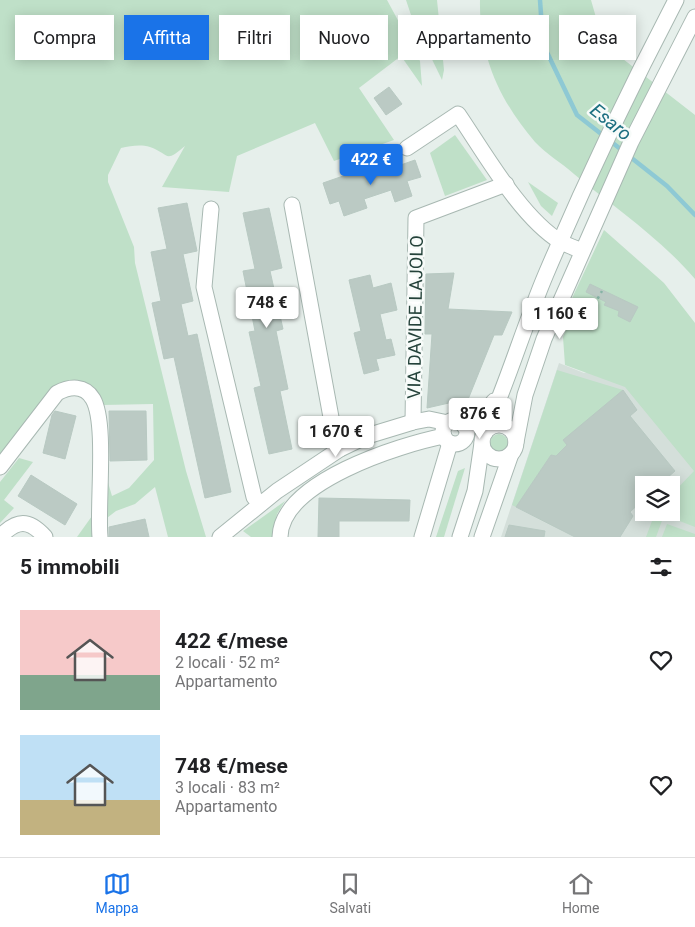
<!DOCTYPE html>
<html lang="it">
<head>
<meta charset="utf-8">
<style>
  body { margin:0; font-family:Roboto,sans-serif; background:#f6f6f6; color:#202124; height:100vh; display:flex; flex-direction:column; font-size:19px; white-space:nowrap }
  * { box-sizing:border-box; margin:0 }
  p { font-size:16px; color:#757577 }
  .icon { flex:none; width:28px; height:28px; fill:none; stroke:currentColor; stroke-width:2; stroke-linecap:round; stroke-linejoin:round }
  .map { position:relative; height:537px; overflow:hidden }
  .drawer { display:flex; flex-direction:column; background:#fff; flex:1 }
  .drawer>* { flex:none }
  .banner { position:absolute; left:15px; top:15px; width:665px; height:45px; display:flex; gap:10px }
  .fabs { position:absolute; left:635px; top:476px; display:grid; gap:10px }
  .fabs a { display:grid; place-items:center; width:45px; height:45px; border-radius:0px; background:#fff; box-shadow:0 2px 12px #0003; font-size:25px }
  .price { position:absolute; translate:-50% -42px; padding:0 11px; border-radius:5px; background:#fff; color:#222; font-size:16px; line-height:32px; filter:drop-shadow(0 1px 2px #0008) }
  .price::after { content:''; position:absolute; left:50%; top:30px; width:15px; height:11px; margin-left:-8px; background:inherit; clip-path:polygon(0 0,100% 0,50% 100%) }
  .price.on { background:#1a73e8; color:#fff }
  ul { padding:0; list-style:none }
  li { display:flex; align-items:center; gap:15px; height:125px; padding:0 20px }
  li span { display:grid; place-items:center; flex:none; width:140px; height:100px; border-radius:0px; color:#555 }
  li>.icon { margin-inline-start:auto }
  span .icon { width:60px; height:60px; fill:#fffc; stroke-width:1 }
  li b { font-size:21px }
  h2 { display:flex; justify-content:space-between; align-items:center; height:60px; padding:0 20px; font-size:21px }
  .chip { padding:0 18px; border-radius:0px; background:#fff; box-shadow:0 2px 12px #0003; font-size:18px; line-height:45px }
  .chip.on { background:#1a73e8; color:#fff }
  .menu { display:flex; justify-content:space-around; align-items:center; height:70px; border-top:1px solid #e0e0e0; background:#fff; font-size:14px; color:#757577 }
  .menu a { display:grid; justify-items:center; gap:2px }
  .menu .on { color:#1a73e8 }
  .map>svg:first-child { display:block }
  .built { fill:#d4dfda; fill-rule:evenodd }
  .green { fill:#bfe0c8 }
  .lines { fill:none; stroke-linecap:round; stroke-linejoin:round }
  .stream { stroke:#8ec9d4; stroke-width:4.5 }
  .building { fill:#bbcac4; stroke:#b8c9c2 }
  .minor-casing { stroke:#a8b8b2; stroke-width:17 }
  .path { stroke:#86b3a5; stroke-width:2.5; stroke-dasharray:2.5 4; stroke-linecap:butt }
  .minor { stroke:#fff; stroke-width:15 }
  .labels { text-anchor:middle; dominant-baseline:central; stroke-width:5; stroke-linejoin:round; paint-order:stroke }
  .street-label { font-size:18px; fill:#24423a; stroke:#f7fbf9 }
  .water-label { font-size:19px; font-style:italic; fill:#1c6f80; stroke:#f7fbf9 }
</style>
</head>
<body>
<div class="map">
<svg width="695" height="537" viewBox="0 0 695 537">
  <rect width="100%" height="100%" fill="#e6efeb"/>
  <!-- built -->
  <path class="built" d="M559,363L584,373L594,371L695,414V537H501ZM644,485H671V512H644Z"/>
  <!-- green -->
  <g class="green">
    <path d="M0,0H387L420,61L422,86L401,56L359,88L394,140L334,161L315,123L237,156L229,192L162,187L185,146C164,164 170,154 150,147C140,144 131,146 121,148L108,175V182L134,247L135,263L186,471L206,537H168L155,487L135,504L116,511L103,521L104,469L112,496L129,488L154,460L153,404L103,405C93,384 79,373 57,386L0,460Z"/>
    <polygon points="406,0 437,0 444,70 442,80 412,18"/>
    <path d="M480,0H591L601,35L614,52L695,115V279C660,238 615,208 574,174C562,163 546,154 535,142C499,100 479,55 480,0Z"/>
    <polygon points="455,135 487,180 445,196 430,153"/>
    <polygon points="528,182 558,203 552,216 541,206"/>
    <polygon points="604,230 664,283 695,323 695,527 664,515 656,537 646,537 655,513 671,512 671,495 694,471 625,387 565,365 563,337 572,314 566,311"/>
    <polygon points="557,370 623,390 564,440 567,445 556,456 551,455 516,507 512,505"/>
    <circle cx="499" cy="443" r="9"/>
    <polygon points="19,458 33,462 4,500 14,508 0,523 0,482"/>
    <polygon points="465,468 444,537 436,537 458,471"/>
    <polygon points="285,501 277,514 272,537 251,537 243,531"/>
    <polygon points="92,516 94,537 77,537"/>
    <polygon points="667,524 695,534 695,537 662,537"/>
  </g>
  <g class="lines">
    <!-- stream -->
    <g class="stream">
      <polyline points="540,0 543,44 577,115 623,151"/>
      <polyline points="629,156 667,186 695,215"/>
    </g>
  </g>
  <!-- building -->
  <g class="building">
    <polygon points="389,87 402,104 386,115 374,98"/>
    <polygon points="415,160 421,177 407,181 412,196 395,202 391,190 364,199 367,208 344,216 339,201 330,204 323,183 369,167 372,175"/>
    <polygon points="187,203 197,251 183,254 193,301 181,304 188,336 197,334 231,492 205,498 174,357 164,359 152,303 161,301 151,252 167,249 158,208"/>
    <polygon points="269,208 282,268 270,271 283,329 276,331 288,389 280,391 292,449 269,454 254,388 261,386 249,332 255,331 243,271 255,269 243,213"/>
    <polygon points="454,273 448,309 512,312 502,335 494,335 467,402 462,400 427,408 432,334 425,334 426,274"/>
    <polygon points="370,275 373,288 391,283 397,310 380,314 386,340 391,339 395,355 376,359 379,370 364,374 354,333 361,331 349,280"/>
    <polygon points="590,284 638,307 630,322 618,316 619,311 604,305 606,302 586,292"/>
    <polygon points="623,390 637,410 630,416 675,471 659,485 644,485 644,499 630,512 633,516 620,537 575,537 516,507 551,455 556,456 567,445 563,440"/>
    <polygon points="55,411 76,416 65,459 43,453 52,415"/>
    <polygon points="109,411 146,411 147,460 110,461"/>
    <polygon points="31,475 77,504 65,525 18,496"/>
    <polygon points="319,498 410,500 409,521 339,521 339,537 318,537"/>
    <polygon points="145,519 149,537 109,537 109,527"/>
    <polygon points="509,525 545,531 544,537 505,537"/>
  </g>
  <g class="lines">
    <!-- minor casing -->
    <g class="minor-casing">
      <g id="minor">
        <path d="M407,148L458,114C484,152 521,218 561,242C567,245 575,248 582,251"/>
        <polyline points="292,205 335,439 340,449"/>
        <polyline points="211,209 204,287 254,497 260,504"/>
        <circle cx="455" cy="432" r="12"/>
        <polyline points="413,422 416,218 506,184"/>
        <circle cx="499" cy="442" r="17"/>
        <polyline points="464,426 481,417 494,401"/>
        <path d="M485,433C508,381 524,326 546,274C586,180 629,90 676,0"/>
        <polyline points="516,442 525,395 544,339 631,142 695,17"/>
        <path d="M0,467L57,393C70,386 85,385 93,399C107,423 97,505 100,537"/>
        <path d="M0,537C17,519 29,519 45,537"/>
        <polyline points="220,537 277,491 340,449 367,436 413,422 429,419 448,423"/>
        <path d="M280,537C281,482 399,445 444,436"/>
        <polyline points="422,537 450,443"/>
        <polyline points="460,537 475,491 482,443"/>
        <polyline points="482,537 511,454"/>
      </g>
    </g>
    <!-- path -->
    <polyline class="path" points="569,316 583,324 602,291"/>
    <!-- minor -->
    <use href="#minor" class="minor"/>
  </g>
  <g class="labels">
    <!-- street labels -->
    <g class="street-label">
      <text transform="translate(415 317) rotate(-89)">VIA DAVIDE LAJOLO</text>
    </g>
    <!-- water labels -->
    <g class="water-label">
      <text transform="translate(611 122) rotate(39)">Esaro</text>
    </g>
  </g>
</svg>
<div class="fabs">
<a><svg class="icon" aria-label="layers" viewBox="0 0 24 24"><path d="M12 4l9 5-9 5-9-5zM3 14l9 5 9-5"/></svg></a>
</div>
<b class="price on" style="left:371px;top:186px">422 €</b>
<b class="price" style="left:267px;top:329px">748 €</b>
<b class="price" style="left:560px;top:340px">1 160 €</b>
<b class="price" style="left:480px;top:440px">876 €</b>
<b class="price" style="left:336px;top:458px">1 670 €</b>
<div class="banner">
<a class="chip">Compra</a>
<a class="chip on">Affitta</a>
<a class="chip">Filtri</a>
<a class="chip">Nuovo</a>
<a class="chip">Appartamento</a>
<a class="chip">Casa</a>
</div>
</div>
<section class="drawer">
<h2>5 immobili<svg class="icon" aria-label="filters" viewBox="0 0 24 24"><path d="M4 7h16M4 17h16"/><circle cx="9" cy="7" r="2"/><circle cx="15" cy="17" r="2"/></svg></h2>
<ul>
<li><span style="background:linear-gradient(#f6c9c9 65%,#7fa58c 0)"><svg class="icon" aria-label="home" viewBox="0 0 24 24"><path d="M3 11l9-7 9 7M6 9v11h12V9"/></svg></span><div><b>422 €/mese</b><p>2 locali · 52 m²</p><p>Appartamento</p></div><svg class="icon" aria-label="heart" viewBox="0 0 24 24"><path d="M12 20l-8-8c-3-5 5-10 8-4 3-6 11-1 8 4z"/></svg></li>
<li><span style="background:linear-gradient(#bfe0f5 65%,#c2b280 0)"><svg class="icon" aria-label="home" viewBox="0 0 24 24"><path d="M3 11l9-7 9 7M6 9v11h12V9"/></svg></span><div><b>748 €/mese</b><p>3 locali · 83 m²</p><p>Appartamento</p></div><svg class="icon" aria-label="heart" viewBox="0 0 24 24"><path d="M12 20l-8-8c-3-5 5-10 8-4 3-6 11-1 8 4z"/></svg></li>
</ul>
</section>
<nav class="menu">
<a class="on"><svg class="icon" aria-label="map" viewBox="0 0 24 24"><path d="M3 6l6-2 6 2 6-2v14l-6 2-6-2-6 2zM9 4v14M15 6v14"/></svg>Mappa</a>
<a><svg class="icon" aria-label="saved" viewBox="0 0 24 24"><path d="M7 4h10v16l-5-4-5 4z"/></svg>Salvati</a>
<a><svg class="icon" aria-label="home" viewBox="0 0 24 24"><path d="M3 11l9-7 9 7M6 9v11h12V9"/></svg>Home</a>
</nav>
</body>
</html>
